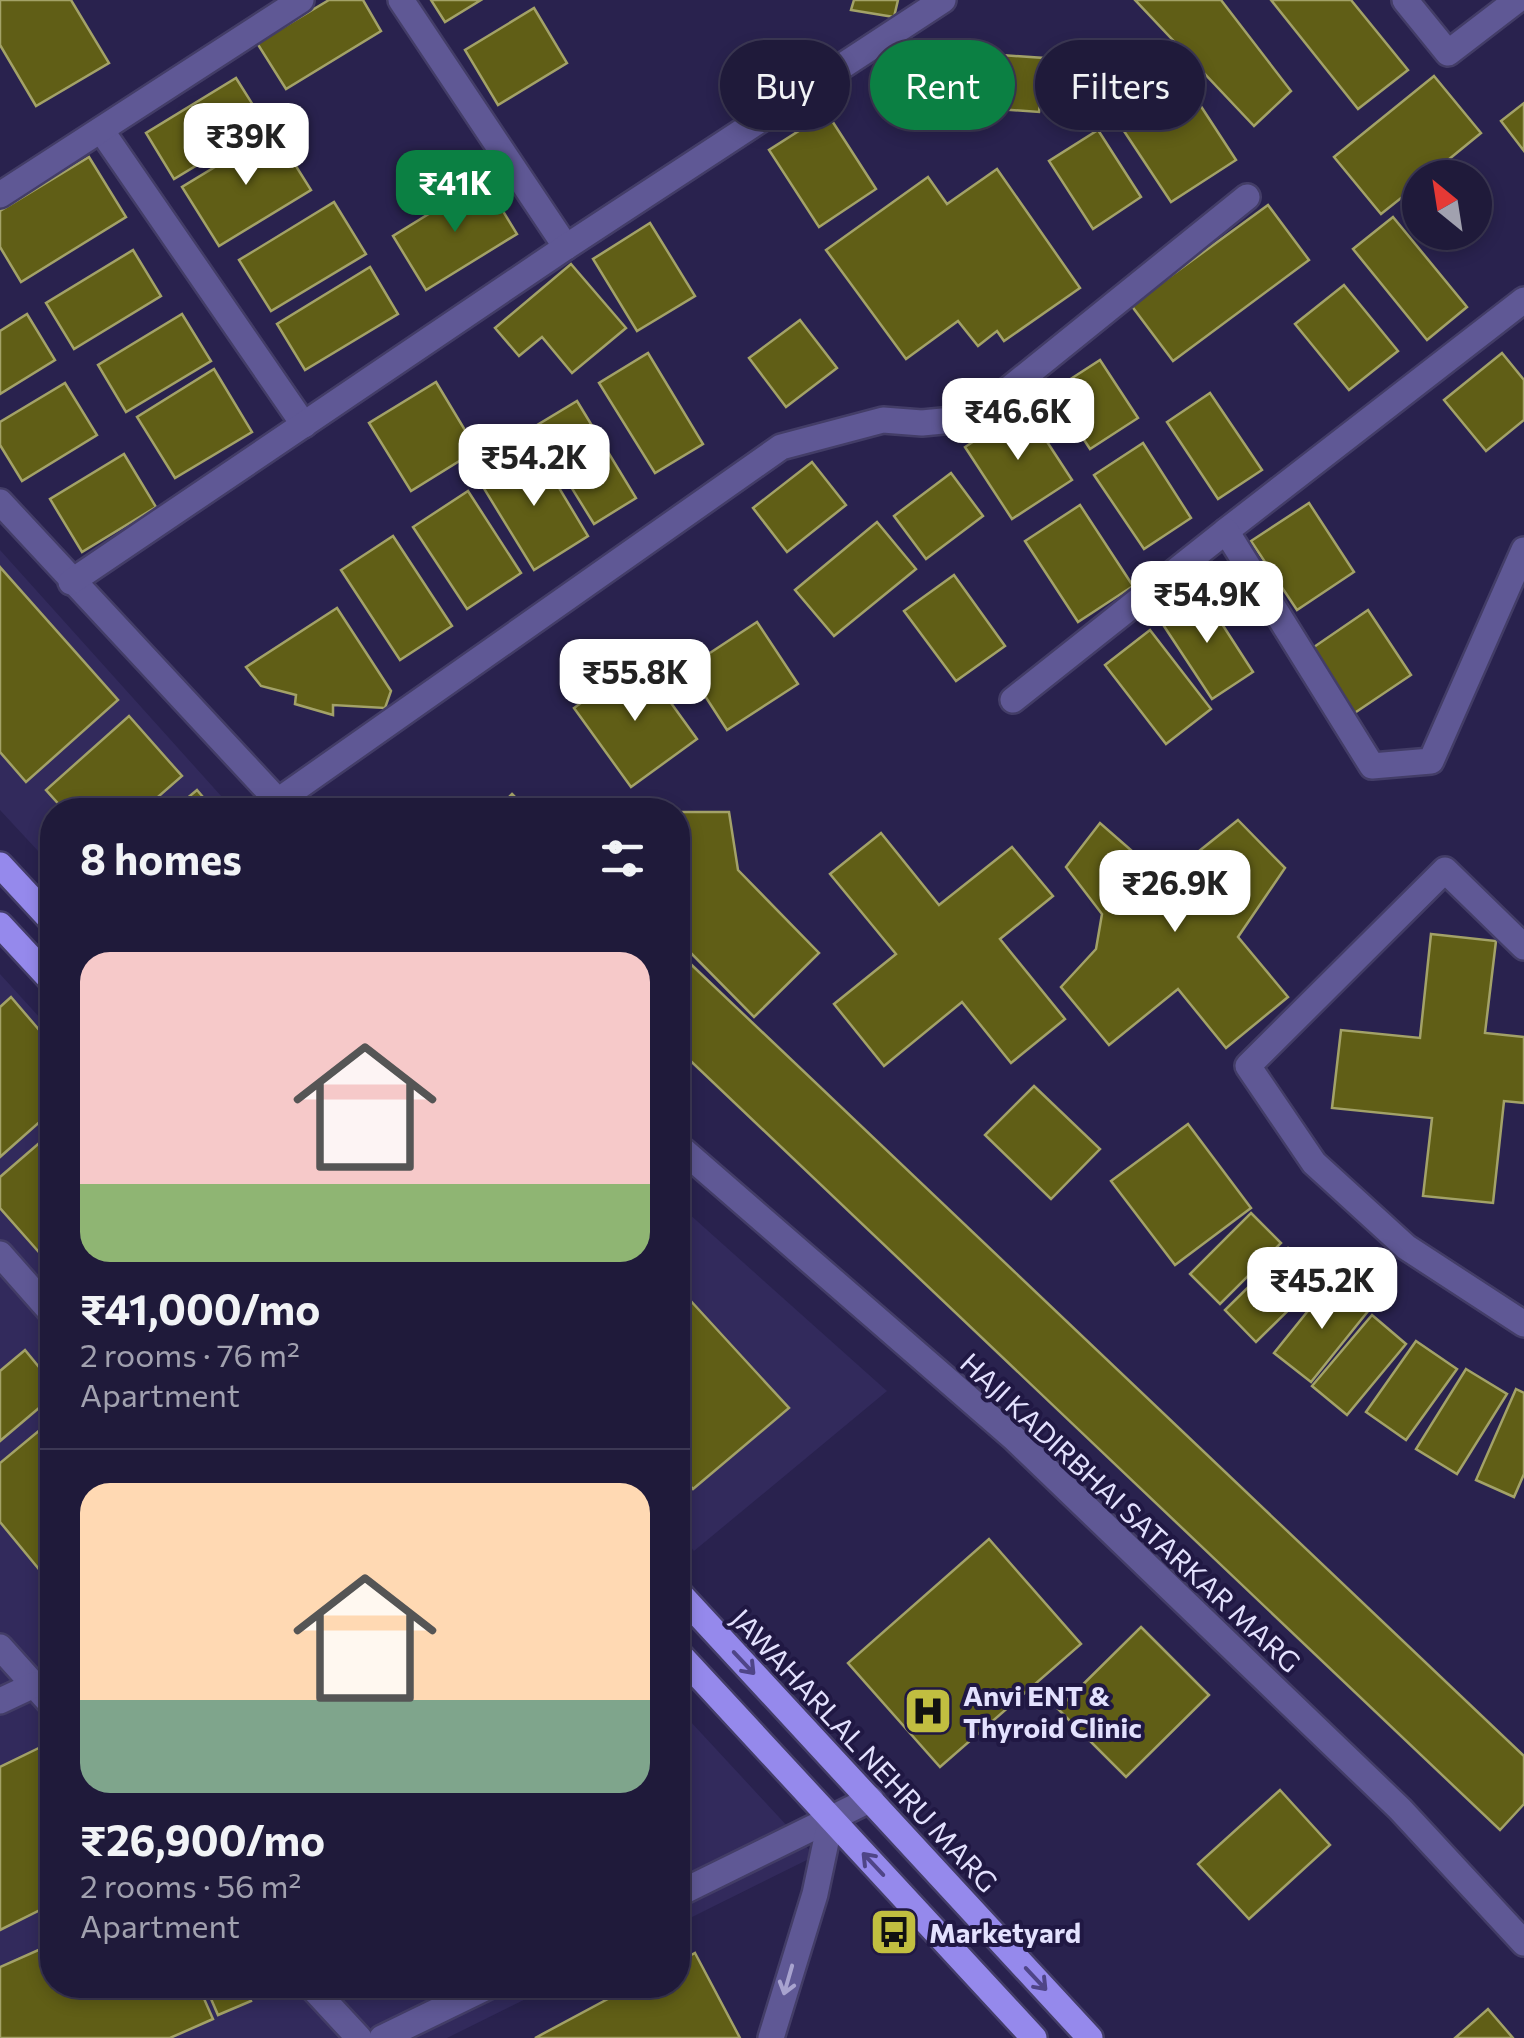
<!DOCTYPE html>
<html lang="en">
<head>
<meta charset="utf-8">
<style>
  body { margin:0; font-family:Commissioner,sans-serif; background:#2c2745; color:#f1f3f6; height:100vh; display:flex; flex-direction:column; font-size:38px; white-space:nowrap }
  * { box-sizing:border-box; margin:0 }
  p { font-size:32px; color:#a1a1af }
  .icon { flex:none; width:55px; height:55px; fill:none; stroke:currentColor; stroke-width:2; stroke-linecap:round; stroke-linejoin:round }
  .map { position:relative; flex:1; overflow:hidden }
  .drawer { position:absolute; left:40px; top:798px; width:650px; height:1200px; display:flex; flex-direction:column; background:#1f1a3a; border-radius:40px; box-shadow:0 5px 15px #0003,0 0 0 2px #3c3854 }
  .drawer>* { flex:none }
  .top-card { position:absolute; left:720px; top:40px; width:652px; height:90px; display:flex; gap:20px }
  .needle { width:65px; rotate:330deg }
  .buttons { position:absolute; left:1402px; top:160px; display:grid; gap:20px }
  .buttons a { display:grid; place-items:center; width:90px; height:90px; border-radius:50%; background:#1f1a3a; box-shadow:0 5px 15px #0003,0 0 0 2px #3c3854; font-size:50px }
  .price { position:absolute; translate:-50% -85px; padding:0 22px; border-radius:20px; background:#fff; color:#222; font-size:32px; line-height:65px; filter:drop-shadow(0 2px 5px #0008) }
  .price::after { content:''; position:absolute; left:50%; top:60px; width:30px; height:22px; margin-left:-15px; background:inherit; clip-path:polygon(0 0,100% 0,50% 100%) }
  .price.on { background:#0b8043; color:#fff }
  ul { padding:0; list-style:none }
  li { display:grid; align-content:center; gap:20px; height:530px; padding:0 40px }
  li+li { border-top:2px solid #3c3854 }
  li span { display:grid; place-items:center; height:310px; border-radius:30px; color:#555 }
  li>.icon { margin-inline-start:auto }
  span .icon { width:180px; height:180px; fill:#fffc; stroke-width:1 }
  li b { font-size:42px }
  h2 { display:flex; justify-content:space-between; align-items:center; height:120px; padding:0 40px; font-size:42px }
  .pill { padding:0 35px; border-radius:45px; background:#1f1a3a; box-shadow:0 5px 15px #0003,0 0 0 2px #3c3854; font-size:35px; line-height:90px }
  .pill.on { background:#0b8043; color:#fff }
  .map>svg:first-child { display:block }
  .built { fill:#322a5c }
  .building { fill:#605e16; stroke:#a3a268; stroke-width:2.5 }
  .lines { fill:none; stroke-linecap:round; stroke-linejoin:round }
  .minor-casing { stroke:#433d67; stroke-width:30 }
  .major-casing { stroke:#433d67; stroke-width:30 }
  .minor { stroke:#5f5895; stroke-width:25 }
  .major { stroke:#9589ec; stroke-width:25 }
  .oneway { stroke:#4f4587 }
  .oneway2 { stroke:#a8a3cf }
  .labels { text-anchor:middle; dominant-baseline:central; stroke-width:8; stroke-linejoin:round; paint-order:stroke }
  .street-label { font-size:28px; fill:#e3e1fe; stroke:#201843 }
  .poi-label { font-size:28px; font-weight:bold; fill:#e3e1fe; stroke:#201843; text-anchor:start }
</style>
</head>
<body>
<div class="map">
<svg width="1524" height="2038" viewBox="0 0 1524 2038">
  <rect width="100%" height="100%" fill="#29224e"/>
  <!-- built -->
  <g class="built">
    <polygon points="0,550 222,797 237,810 52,810 52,866 0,810"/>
    <polygon points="0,974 52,1031 52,1985 554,1985 447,2038 0,2038"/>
    <polygon points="678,1204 887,1391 694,1551 678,1533"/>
    <polygon points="678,1708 815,1856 678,1924"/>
  </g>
  <!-- building -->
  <g class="building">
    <polygon points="0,0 71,0 109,63 36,106 0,45"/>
    <polygon points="329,0 363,0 381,31 286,89 257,43"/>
    <polygon points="431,0 481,0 445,22"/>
    <polygon points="854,0 898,0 894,17 851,10"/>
    <polygon points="1135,0 1221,0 1291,91 1254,126"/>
    <polygon points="1271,0 1351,0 1408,70 1358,109"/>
    <polygon points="534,8 567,63 498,105 465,50"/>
    <polygon points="988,54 1044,58 1039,112 983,108"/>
    <polygon points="1434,76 1481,133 1426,178 1420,178 1420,183 1381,214 1334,157"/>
    <polygon points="236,78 265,124 174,179 146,133"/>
    <polygon points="1189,88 1236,160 1171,202 1124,131"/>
    <polygon points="1524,103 1524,151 1501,121"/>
    <polygon points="827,113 876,189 819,227 769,150"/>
    <polygon points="1098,130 1141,197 1093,229 1049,161"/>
    <polygon points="274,131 311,190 219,246 182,187"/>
    <polygon points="89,157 126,217 21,282 0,247 0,211"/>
    <polygon points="997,169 1080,288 1004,341 997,331 978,346 958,321 906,359 826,250 928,177 947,204"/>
    <polygon points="484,180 517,234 426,290 393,236"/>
    <polygon points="334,202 366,254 271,311 239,260"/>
    <polygon points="1268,205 1309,260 1173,361 1131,305"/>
    <polygon points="1393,217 1467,307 1427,340 1353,249"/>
    <polygon points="650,223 695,296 637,331 593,259"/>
    <polygon points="133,250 161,296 74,349 46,303"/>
    <polygon points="571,264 626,328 572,373 542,337 519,356 495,328"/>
    <polygon points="370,267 398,314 305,370 277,324"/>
    <polygon points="1344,285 1398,351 1349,390 1295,324"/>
    <polygon points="27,314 55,360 0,394 0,331"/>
    <polygon points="182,314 211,361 126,412 98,365"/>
    <polygon points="800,320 837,368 786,407 749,358"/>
    <polygon points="648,353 703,444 655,473 599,383"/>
    <polygon points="1502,353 1524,380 1524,420 1486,451 1444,400"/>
    <polygon points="1100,360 1138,418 1090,449 1052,391"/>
    <polygon points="214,369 252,432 175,478 137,417"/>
    <polygon points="436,382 477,450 411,491 369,423"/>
    <polygon points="65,383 97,435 22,481 0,445 0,422"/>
    <polygon points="1210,393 1262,470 1218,499 1167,422"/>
    <polygon points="577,401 636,498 594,524 534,427"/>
    <polygon points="1025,408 1072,480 1012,519 965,447"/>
    <polygon points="1143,443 1191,518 1144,549 1094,475"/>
    <polygon points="535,448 588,536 534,570 480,482"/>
    <polygon points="124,454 156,507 82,552 50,499"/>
    <polygon points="812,462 846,505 787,552 753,508"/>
    <polygon points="951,473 983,516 926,559 894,516"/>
    <polygon points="468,491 521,573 467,609 413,527"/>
    <polygon points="1309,503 1354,572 1297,610 1251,541"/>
    <polygon points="1080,505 1133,586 1078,622 1025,541"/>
    <polygon points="877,522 916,569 834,636 795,590"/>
    <polygon points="393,536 452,626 400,660 341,570"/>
    <polygon points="0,567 118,700 26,782 0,752"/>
    <polygon points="954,575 1005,646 956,681 904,611"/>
    <polygon points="1202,593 1253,672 1212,699 1160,620"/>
    <polygon points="337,608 391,691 385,708 333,705 333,715 295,704 296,695 261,686 246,667"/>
    <polygon points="1368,610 1411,675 1353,714 1311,649"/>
    <polygon points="757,622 798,684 727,730 687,668"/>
    <polygon points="1150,630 1211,709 1166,744 1105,665"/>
    <polygon points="640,660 697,739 631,787 574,708"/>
    <polygon points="129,716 182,776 143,810 64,810 46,790"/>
    <polygon points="197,790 214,810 173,810"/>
    <polygon points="512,794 528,810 496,810"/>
    <polygon points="678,812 729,812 738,870 819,953 754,1017 678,940"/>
    <polygon points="1238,820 1285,868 1238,937 1288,997 1226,1048 1178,989 1109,1045 1061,987 1096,949 1102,914 1066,867 1100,823 1164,879"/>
    <polygon points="881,833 939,905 1012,847 1053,896 1000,939 1065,1019 1011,1063 962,1002 884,1066 834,1004 896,954 830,874"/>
    <polygon points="1431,934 1496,941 1485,1033 1524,1037 1524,1103 1504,1101 1493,1203 1423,1196 1432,1118 1332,1108 1341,1030 1420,1038"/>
    <polygon points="678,952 1524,1756 1524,1804 1500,1830 678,1049"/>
    <polygon points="11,997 52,1045 52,1111 0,1157 0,1007"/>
    <polygon points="1034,1086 1100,1149 1051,1199 985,1135"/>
    <polygon points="1188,1124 1251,1208 1175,1265 1111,1181"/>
    <polygon points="52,1132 52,1253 45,1259 0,1208 0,1177"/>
    <polygon points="1251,1213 1281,1243 1220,1304 1190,1274"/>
    <polygon points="1288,1248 1320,1279 1256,1342 1225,1310"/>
    <polygon points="1332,1281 1369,1310 1311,1382 1274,1353"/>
    <polygon points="678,1287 789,1408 693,1489 678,1474"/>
    <polygon points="1372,1315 1406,1344 1347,1415 1312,1386"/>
    <polygon points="1416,1341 1457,1369 1406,1440 1366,1412"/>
    <polygon points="25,1350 52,1383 52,1397 0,1441 0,1371"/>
    <polygon points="1466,1369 1507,1394 1457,1474 1416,1449"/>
    <polygon points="1516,1389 1524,1393 1524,1474 1514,1497 1476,1480"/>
    <polygon points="52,1420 52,1585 0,1522 0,1463"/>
    <polygon points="989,1539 1081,1644 940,1767 848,1663"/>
    <polygon points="1141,1627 1209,1695 1126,1777 1058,1709"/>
    <polygon points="43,1746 52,1757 52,1904 0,1930 0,1767"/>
    <polygon points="1280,1790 1330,1845 1249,1919 1198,1864"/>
    <polygon points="52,1944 52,1985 198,1985 213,2019 170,2038 0,2038 0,1967"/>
    <polygon points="695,1953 740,2038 535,2038 634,1985 678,1985 678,1962"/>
    <polygon points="205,1985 244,1985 251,2001 218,2015"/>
    <polygon points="1488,2009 1513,2038 1455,2038"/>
  </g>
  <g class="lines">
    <!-- minor casing -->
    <g class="minor-casing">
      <g id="minor">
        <polyline points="401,0 566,247"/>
        <polyline points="1405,0 1448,53 1517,0"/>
        <polyline points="101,130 304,425"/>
        <polyline points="0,195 301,0"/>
        <polyline points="0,502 278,801 781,447 883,420 922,423 953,420 998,398 1247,197"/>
        <polyline points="1226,531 1524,300"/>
        <polyline points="71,582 566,247 943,0"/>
        <polyline points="1013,700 1226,531 1372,766 1431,761 1524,550"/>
        <polyline points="1524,947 1445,870 1248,1066 1314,1163 1406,1247 1524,1324"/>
        <polyline points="678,1146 1014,1438 1400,1809 1524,1943"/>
        <polyline points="0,1254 52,1313"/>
        <polyline points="0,1647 52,1705"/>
        <polyline points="0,1701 34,1685"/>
        <polyline points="678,1894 871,1799"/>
        <polyline points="310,1985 359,2038"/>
        <polyline points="382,2038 491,1985"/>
        <polyline points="771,2038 815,1894 831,1818"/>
      </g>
    </g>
    <!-- major casing -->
    <g class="major-casing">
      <g id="major">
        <polyline points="0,865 52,921"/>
        <polyline points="0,925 52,981"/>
        <polyline points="678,1592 1090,2038"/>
        <polyline points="678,1653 1034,2038"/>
      </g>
    </g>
    <!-- minor -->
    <use href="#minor" class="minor"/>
    <!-- major -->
    <use href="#major" class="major"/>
  </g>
  <!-- one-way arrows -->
  <defs><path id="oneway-shaft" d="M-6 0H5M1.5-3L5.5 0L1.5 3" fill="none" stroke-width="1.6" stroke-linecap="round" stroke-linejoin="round" transform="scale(2.5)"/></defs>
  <g class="oneway">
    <use href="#oneway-shaft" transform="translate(744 1663) rotate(47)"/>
    <use href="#oneway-shaft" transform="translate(873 1864) rotate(-133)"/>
    <use href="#oneway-shaft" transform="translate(1036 1979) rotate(47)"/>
  </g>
  <use class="oneway2" href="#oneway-shaft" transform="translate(788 1980) rotate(106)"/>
  <!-- icons -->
  <defs>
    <g id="hospital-square" transform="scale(2.5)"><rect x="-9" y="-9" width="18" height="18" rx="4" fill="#c1be40" stroke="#201843"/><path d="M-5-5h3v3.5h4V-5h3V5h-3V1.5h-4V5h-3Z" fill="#111"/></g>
    <g id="bus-square" transform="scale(2.5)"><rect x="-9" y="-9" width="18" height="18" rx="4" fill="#c1be40" stroke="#201843"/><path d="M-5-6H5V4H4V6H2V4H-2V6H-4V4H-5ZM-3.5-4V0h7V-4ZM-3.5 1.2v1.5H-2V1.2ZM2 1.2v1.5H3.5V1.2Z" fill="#111"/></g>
  </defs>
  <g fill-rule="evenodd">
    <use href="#hospital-square" x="928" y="1711"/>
    <use href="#bus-square" x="894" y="1932"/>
  </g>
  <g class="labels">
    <!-- street labels -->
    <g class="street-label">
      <text transform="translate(1131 1512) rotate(43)">HAJI KADIRBHAI SATARKAR MARG</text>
      <text transform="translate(865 1750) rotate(47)">JAWAHARLAL NEHRU MARG</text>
    </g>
    <!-- poi labels -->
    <g class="poi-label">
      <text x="963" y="1695">Anvi ENT &amp;<tspan x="963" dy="32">Thyroid Clinic</tspan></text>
      <text x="929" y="1932">Marketyard</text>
    </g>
  </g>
</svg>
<div class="buttons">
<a><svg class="needle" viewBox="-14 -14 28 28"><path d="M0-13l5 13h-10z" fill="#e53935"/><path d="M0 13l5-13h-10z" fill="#a1a1af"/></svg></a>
</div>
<b class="price" style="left:246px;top:188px">₹39K</b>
<b class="price on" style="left:455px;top:235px">₹41K</b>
<b class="price" style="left:1018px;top:463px">₹46.6K</b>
<b class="price" style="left:534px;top:509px">₹54.2K</b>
<b class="price" style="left:1207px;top:646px">₹54.9K</b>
<b class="price" style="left:635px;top:724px">₹55.8K</b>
<b class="price" style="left:1175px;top:935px">₹26.9K</b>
<b class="price" style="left:1322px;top:1332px">₹45.2K</b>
<div class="top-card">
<a class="pill">Buy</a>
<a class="pill on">Rent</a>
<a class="pill">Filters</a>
</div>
<section class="drawer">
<h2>8 homes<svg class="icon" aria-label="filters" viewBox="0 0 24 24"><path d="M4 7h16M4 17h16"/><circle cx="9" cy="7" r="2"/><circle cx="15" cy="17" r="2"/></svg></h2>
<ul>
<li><span style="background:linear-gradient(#f6c9c9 75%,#8fb573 0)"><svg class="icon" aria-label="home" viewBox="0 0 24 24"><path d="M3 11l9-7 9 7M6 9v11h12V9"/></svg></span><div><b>₹41,000/mo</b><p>2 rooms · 76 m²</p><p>Apartment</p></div></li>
<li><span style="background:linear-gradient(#ffd9b3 70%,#7fa58c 0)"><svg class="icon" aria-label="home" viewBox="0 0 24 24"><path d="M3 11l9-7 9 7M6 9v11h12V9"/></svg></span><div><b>₹26,900/mo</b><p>2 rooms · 56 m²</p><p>Apartment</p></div></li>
</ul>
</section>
</div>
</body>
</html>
